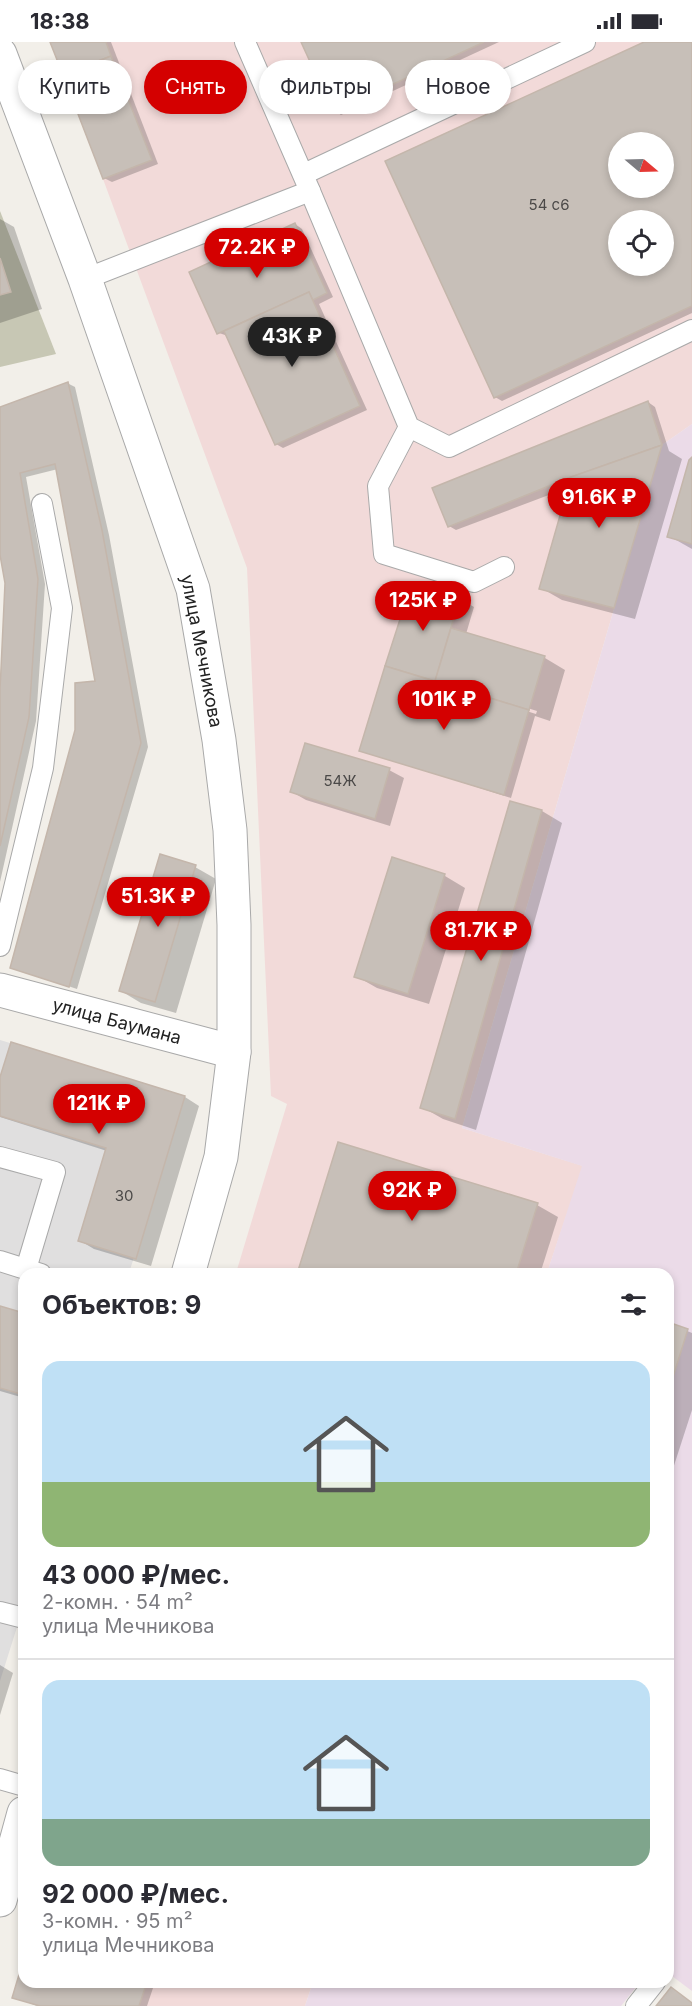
<!DOCTYPE html>
<html lang="ru">
<head>
<meta charset="utf-8">
<style>
  body { margin:0; font-family:Inter,sans-serif; background:#f7f7f7; color:#2b2b33; height:100vh; display:flex; flex-direction:column; font-size:22px; white-space:nowrap }
  * { box-sizing:border-box; margin:0 }
  p { font-size:20px; color:#7c7c81 }
  .icon { flex:none; width:33px; height:33px; fill:none; stroke:currentColor; stroke-width:2; stroke-linecap:round; stroke-linejoin:round }
  .map { position:relative; flex:1; overflow:hidden }
  .side { position:absolute; left:18px; top:1226px; width:656px; height:720px; display:flex; flex-direction:column; background:#fff; border-radius:18px; box-shadow:0 3px 9px #0003 }
  .side>* { flex:none }
  .top-card { position:absolute; left:18px; top:18px; width:657px; height:54px; display:flex; gap:12px }
  .needle { width:39px; rotate:109deg }
  .tools { position:absolute; left:608px; top:90px; display:grid; gap:12px }
  .tools a { display:grid; place-items:center; width:66px; height:66px; border-radius:50%; background:#fff; box-shadow:0 3px 9px #0003; font-size:30px }
  .price { position:absolute; translate:-50% -51px; padding:0 14px; border-radius:21px; background:#d40000; color:#fff; font-size:20px; line-height:39px; filter:drop-shadow(0 2px 3px #0008) }
  .price::after { content:''; position:absolute; left:50%; top:36px; width:18px; height:14px; margin-left:-9px; background:inherit; clip-path:polygon(0 0,100% 0,50% 100%) }
  .price.active { background:#222; color:#fff }
  ul { padding:0; list-style:none }
  li { display:grid; align-content:center; gap:12px; height:318px; padding:0 24px }
  li+li { border-top:2px solid #e1e1e2 }
  li span { display:grid; place-items:center; height:186px; border-radius:18px; color:#555 }
  li>.icon { margin-inline-start:auto }
  span .icon { width:108px; height:108px; fill:#fffc; stroke-width:1 }
  li b { font-size:26px }
  h2 { display:flex; justify-content:space-between; align-items:center; height:72px; padding:0 24px; font-size:26px }
  .tag { padding:0 21px; border-radius:27px; background:#fff; box-shadow:0 3px 9px #0003; font-size:21px; line-height:54px }
  .tag.active { background:#d40000; color:#fff }
  .status { display:flex; justify-content:space-between; align-items:center; height:42px; padding:0 30px; background:#fff; direction:ltr }
  .status svg { height:16px; fill:currentColor }
  .map>svg:first-child { display:block }
  .residential { fill:#e0dfdf }
  .commercial { fill:#f2dad9; fill-rule:evenodd }
  .industrial { fill:#ebdbe8 }
  .construction { fill:#c7c7b4 }
  .shadow { fill:#0003; fill-rule:evenodd }
  .building { fill:#c7bfb8; stroke:#c4b6ab; stroke-width:1.5; fill-rule:evenodd }
  .lines { fill:none; stroke-linecap:round; stroke-linejoin:round }
  .service-casing { stroke:#a9a9a9; stroke-width:22 }
  .minor-casing { stroke:#a9a9a9; stroke-width:35 }
  .tertiary-casing { stroke:#a9a9a9; stroke-width:35 }
  .service { stroke:#fff; stroke-width:20 }
  .minor { stroke:#fff; stroke-width:33 }
  .tertiary { stroke:#fff; stroke-width:33 }
  .labels { text-anchor:middle; dominant-baseline:central; stroke-width:5; stroke-linejoin:round; paint-order:stroke }
  .number-label { font-size:15px; fill:#4b4948 }
  .street-label { font-size:18px; fill:#222; stroke:#fff }
</style>
</head>
<body>
<div class="status"><b>18:38</b><svg viewBox="0 0 49 12"><path d="M0 12V9h3v3zM5 12V6h3v6zM10 12V3h3v9zM15 12V0h3v12zM26 1h20v11H26zM47 4h2v5h-2z"/></svg></div>
<div class="map">
<svg width="692" height="1964" viewBox="0 0 692 1964">
  <rect width="100%" height="100%" fill="#f2efe9"/>
  <!-- residential -->
  <polygon class="residential" points="0,998 185,1054 129,1231 24,1232 24,1563 0,1639"/>
  <!-- commercial -->
  <g class="commercial">
    <path d="M50,0H692V382L662,403L462,1086L583,1124L547,1231H236L287,1062L271,1054L247,526L103,137ZM618,100H663V146H618ZM618,178H663V224H618Z"/>
    <polygon points="24,1915 24,1940 313,1940 305,1964 40,1964 12,1956"/>
  </g>
  <!-- industrial -->
  <g class="industrial">
    <polygon points="692,382 692,1949 668,1931 668,1232 547,1231 582,1124 462,1086 662,403"/>
    <polygon points="313,1940 640,1940 621,1964 305,1964"/>
  </g>
  <!-- construction -->
  <polygon class="construction" points="0,169 56,312 0,325"/>
  <!-- shadow -->
  <g class="shadow">
    <polygon points="51,0 111,0 158,122 112,140 104,136"/>
    <polygon points="302,0 499,0 341,73 334,68"/>
    <path d="M647,0H692V271L502,359L495,355ZM618,100H663V146H618ZM618,178H663V224H618Z"/>
    <polygon points="0,177 14,185 42,267 0,281"/>
    <polygon points="295,182 302,187 333,255 319,262 367,368 283,406 276,402 228,294 219,291"/>
    <polygon points="67,341 75,345 109,493 148,705 77,947 11,925 96,640 58,427 26,435 45,542 36,679 0,840 0,670 7,541 0,504 0,367"/>
    <polygon points="648,360 655,365 669,409 682,417 635,577 562,558 541,546 570,445 456,488 449,484"/>
    <polygon points="692,417 692,507 669,494"/>
    <path d="M413,542L460,557L474,565L466,592L545,616L565,628L550,679L535,674L511,756L361,708ZM457,644L537,669L536,672L457,647Z"/>
    <polygon points="389,728 404,736 390,784 306,758 292,750"/>
    <polygon points="542,769 562,781 476,1088 443,1077 422,1065"/>
    <polygon points="393,817 445,834 465,846 429,962 377,946 356,934"/>
    <polygon points="195,825 216,837 176,971 141,961 121,949"/>
    <polygon points="12,1002 185,1055 199,1064 151,1224 94,1207 79,1198 107,1109 0,1075 0,1040"/>
    <polygon points="537,1163 558,1175 540,1232 299,1232"/>
    <polygon points="0,1265 24,1273 24,1356 0,1349"/>
    <polygon points="668,1281 692,1291 692,1368 668,1442"/>
    <polygon points="0,1623 13,1631 0,1673"/>
    <polygon points="24,1922 24,1940 155,1940 147,1964 37,1964 14,1955"/>
  </g>
  <!-- building -->
  <g class="building">
    <polygon points="50,0 106,0 111,14 63,33"/>
    <polygon points="301,0 484,0 333,70"/>
    <path d="M644,0H692V264L494,356L385,119ZM618,100H663V146H618ZM618,178H663V224H618Z"/>
    <polygon points="111,14 152,118 103,137 63,33"/>
    <polygon points="295,181 327,251 313,258 309,250 217,292 189,230"/>
    <polygon points="0,216 11,250 0,253"/>
    <polygon points="309,250 360,364 275,403 224,289"/>
    <polygon points="68,340 102,488 141,701 69,945 10,926 75,688 75,641 95,639 55,422 20,431 38,537 29,675 0,804 0,648 5,541 0,513 0,365"/>
    <polygon points="648,359 662,403 571,435 448,485 432,446"/>
    <polygon points="662,403 614,566 539,547 571,435"/>
    <polygon points="692,415 692,502 667,495 689,418"/>
    <polygon points="412,540 460,555 435,639 385,624"/>
    <polygon points="451,586 545,614 529,668 435,639"/>
    <polygon points="385,624 529,668 504,753 359,709"/>
    <polygon points="305,701 390,726 375,777 290,750"/>
    <polygon points="510,759 542,768 455,1077 420,1066"/>
    <polygon points="160,812 196,823 155,960 119,949"/>
    <polygon points="392,815 445,832 408,952 354,935"/>
    <polygon points="11,1000 185,1054 136,1217 78,1199 106,1106 0,1074 0,1035"/>
    <polygon points="338,1100 538,1161 516,1232 297,1232"/>
    <polygon points="0,1264 24,1271 24,1353 0,1346"/>
    <polygon points="668,1280 688,1287 668,1351"/>
    <polygon points="24,1916 24,1940 147,1940 139,1964 40,1964 12,1956"/>
    <polygon points="671,1945 692,1961 692,1964 656,1964"/>
  </g>
  <g class="lines">
    <!-- service casing -->
    <g class="service-casing">
      <g id="service">
        <polyline points="304,132 585,0"/>
        <polyline points="310,149 409,385 449,405 692,288"/>
        <polyline points="85,237 310,149 245,0"/>
        <polyline points="409,385 378,444 384,512 474,540 504,525"/>
        <polyline points="0,904 43,726 62,566 42,462"/>
        <polyline points="0,1115 55,1130 26,1227"/>
        <polyline points="0,1219 41,1232"/>
        <polyline points="0,1570 24,1576"/>
        <polyline points="0,1737 24,1744"/>
        <polyline points="636,1964 655,1940"/>
      </g>
    </g>
    <!-- minor casing -->
    <g class="minor-casing">
      <polyline id="minor" points="0,948 234,1010"/>
    </g>
    <!-- tertiary casing -->
    <g class="tertiary-casing">
      <g id="tertiary">
        <polyline points="0,12 85,237 193,547 219,698 230,788 234,883 234,1010 221,1115 188,1232"/>
        <polyline points="0,1858 24,1771"/>
      </g>
    </g>
    <!-- service -->
    <use href="#service" class="service"/>
    <!-- minor -->
    <use href="#minor" class="minor"/>
    <!-- tertiary -->
    <use href="#tertiary" class="tertiary"/>
  </g>
  <g class="labels">
    <!-- number labels -->
    <g class="number-label">
      <text x="549" y="162">54 с6</text>
      <text x="340" y="738">54Ж</text>
      <text x="124" y="1153">30</text>
    </g>
    <!-- street labels -->
    <g class="street-label">
      <text transform="translate(202 609) rotate(79)">улица Мечникова</text>
      <text transform="translate(117 979) rotate(15)">улица Баумана</text>
    </g>
  </g>
</svg>
<div class="tools">
<a><svg class="needle" viewBox="-14 -14 28 28"><path d="M0-13l5 13h-10z" fill="#e53935"/><path d="M0 13l5-13h-10z" fill="#7c7c81"/></svg></a>
<a><svg class="icon" aria-label="locate" viewBox="0 0 24 24"><circle cx="12" cy="12" r="6"/><path d="M12 2v4M12 18v4M2 12h4M18 12h4"/></svg></a>
</div>
<b class="price" style="left:257px;top:237px">72.2K ₽</b>
<b class="price active" style="left:292px;top:326px">43K ₽</b>
<b class="price" style="left:599px;top:487px">91.6K ₽</b>
<b class="price" style="left:423px;top:590px">125K ₽</b>
<b class="price" style="left:444px;top:689px">101K ₽</b>
<b class="price" style="left:158px;top:886px">51.3K ₽</b>
<b class="price" style="left:481px;top:920px">81.7K ₽</b>
<b class="price" style="left:99px;top:1093px">121K ₽</b>
<b class="price" style="left:412px;top:1180px">92K ₽</b>
<div class="top-card">
<a class="tag">Купить</a>
<a class="tag active">Снять</a>
<a class="tag">Фильтры</a>
<a class="tag">Новое</a>
</div>
<section class="side">
<h2>Объектов: 9<svg class="icon" aria-label="filters" viewBox="0 0 24 24"><path d="M4 7h16M4 17h16"/><circle cx="9" cy="7" r="2"/><circle cx="15" cy="17" r="2"/></svg></h2>
<ul>
<li><span style="background:linear-gradient(#bfe0f5 65%,#8fb573 0)"><svg class="icon" aria-label="home" viewBox="0 0 24 24"><path d="M3 11l9-7 9 7M6 9v11h12V9"/></svg></span><div><b>43 000 ₽/мес.</b><p>2-комн. · 54 m²</p><p>улица Мечникова</p></div></li>
<li><span style="background:linear-gradient(#bfe0f5 75%,#7fa58c 0)"><svg class="icon" aria-label="home" viewBox="0 0 24 24"><path d="M3 11l9-7 9 7M6 9v11h12V9"/></svg></span><div><b>92 000 ₽/мес.</b><p>3-комн. · 95 m²</p><p>улица Мечникова</p></div></li>
</ul>
</section>
</div>
</body>
</html>
